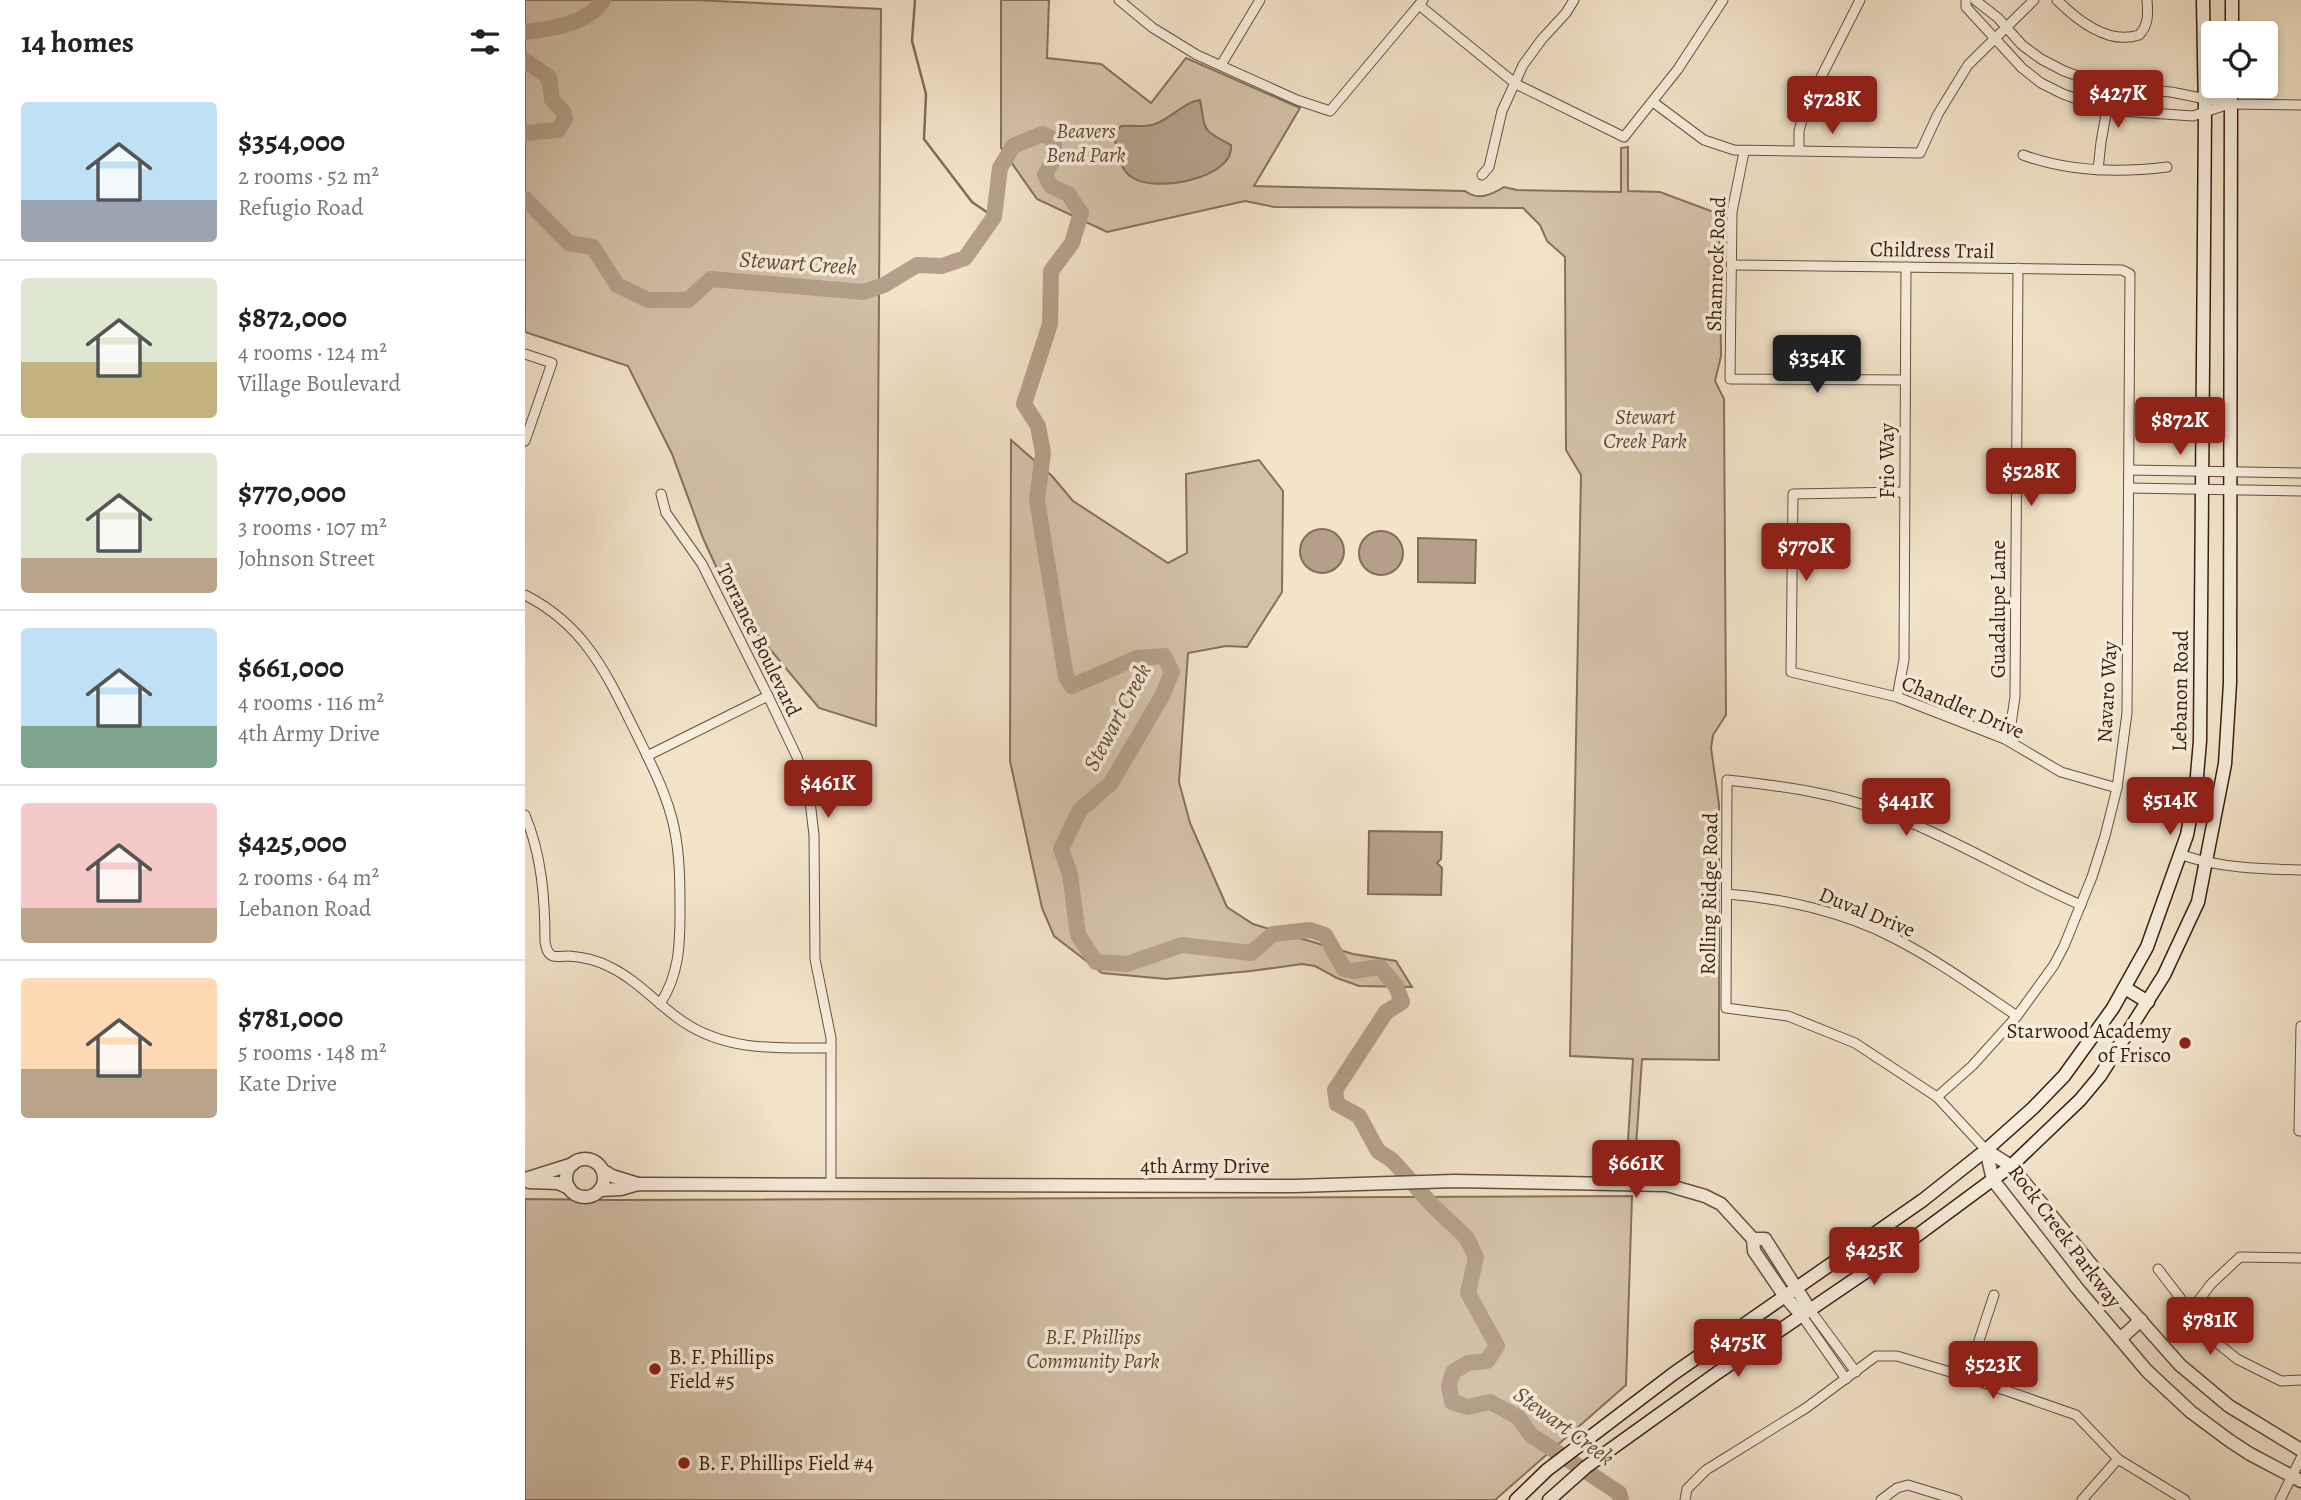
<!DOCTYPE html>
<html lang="en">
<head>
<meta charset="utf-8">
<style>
  body { margin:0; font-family:Alegreya,serif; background:#f6f6f6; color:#222; height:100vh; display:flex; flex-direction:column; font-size:26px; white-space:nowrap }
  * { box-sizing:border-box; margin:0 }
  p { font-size:23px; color:#767676 }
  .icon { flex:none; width:38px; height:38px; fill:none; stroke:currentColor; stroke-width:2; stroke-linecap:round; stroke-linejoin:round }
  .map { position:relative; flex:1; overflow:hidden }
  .details { display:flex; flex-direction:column; background:#fff; width:525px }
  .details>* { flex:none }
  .fabs { position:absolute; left:1676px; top:21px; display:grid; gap:14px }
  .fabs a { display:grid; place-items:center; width:77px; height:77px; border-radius:7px; background:#fff; box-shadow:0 4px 10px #0003; font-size:35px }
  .price { position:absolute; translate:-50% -60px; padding:0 16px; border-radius:7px; background:#8f2418; color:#fff; font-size:23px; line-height:46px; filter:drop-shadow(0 2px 4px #0008) }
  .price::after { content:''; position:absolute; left:50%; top:42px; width:21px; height:16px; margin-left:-10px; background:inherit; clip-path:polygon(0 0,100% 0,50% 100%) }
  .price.active { background:#222; color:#fff }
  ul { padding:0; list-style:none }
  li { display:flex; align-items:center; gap:21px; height:175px; padding:0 21px }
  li+li { border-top:2px solid #e0e0e0 }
  li span { display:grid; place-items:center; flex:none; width:196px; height:140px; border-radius:7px; color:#555 }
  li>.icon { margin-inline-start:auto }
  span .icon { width:84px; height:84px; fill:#fffc; stroke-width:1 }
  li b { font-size:30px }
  h2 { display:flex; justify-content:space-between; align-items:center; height:84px; padding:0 21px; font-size:30px }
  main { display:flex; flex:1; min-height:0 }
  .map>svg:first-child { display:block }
  .green { fill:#d3c2a9; stroke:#87705c; stroke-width:2 }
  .water { fill:#b4a08a; stroke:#846c59; stroke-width:2 }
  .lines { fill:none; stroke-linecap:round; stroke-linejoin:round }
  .stream { stroke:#846c59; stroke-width:2.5 }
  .river { stroke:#b4a08a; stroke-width:16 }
  .minor-casing { stroke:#694f3e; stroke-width:11 }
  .tertiary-casing { stroke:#694f3e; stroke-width:15 }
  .secondary-casing { stroke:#3b1e0f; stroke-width:15 }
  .minor { stroke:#f7eddc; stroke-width:9 }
  .tertiary { stroke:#f7eddc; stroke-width:12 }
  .secondary { stroke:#f7eddc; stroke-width:12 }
  .poi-dot { fill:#8f2418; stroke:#f7eddc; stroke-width:2.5 }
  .labels { text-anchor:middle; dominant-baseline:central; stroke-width:7; stroke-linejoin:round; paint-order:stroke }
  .park-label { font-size:21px; font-style:italic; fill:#614736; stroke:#f7eddc }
  .street-label { font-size:21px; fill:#3b1e0f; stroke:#f7eddc }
  .poi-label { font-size:21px; fill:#3b1e0f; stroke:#f7eddc; text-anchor:start }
  .water-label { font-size:23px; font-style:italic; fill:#654c3a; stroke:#f7eddc }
</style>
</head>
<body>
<main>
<section class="details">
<h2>14 homes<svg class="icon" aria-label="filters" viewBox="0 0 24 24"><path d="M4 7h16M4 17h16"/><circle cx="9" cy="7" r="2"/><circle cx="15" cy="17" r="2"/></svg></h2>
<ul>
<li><span style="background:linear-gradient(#bfe0f5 70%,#9aa5b1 0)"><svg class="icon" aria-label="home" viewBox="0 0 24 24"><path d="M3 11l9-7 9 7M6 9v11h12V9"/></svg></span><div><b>$354,000</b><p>2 rooms · 52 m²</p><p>Refugio Road</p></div></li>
<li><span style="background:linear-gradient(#dfe7d0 60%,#c2b280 0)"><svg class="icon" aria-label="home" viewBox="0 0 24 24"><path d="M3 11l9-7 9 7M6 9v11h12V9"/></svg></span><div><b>$872,000</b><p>4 rooms · 124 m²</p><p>Village Boulevard</p></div></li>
<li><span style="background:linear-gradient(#dfe7d0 75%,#b9a48a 0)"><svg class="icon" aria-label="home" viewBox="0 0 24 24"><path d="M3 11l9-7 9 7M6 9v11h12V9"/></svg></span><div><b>$770,000</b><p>3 rooms · 107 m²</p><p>Johnson Street</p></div></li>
<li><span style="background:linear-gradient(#bfe0f5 70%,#7fa58c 0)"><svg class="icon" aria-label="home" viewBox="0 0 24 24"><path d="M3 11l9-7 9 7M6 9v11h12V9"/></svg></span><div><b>$661,000</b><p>4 rooms · 116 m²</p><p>4th Army Drive</p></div></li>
<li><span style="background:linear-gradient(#f6c9c9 75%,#b9a48a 0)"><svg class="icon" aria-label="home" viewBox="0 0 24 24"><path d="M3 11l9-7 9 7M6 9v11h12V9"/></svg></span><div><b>$425,000</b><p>2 rooms · 64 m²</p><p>Lebanon Road</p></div></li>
<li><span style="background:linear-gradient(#ffd9b3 65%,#b9a48a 0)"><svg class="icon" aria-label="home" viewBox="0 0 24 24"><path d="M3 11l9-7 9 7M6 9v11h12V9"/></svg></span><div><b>$781,000</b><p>5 rooms · 148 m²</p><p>Kate Drive</p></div></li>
</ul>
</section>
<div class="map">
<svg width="1776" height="1500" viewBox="0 0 1776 1500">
  <rect width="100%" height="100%" fill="#f2e3c9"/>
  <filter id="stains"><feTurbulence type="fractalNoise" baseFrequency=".00286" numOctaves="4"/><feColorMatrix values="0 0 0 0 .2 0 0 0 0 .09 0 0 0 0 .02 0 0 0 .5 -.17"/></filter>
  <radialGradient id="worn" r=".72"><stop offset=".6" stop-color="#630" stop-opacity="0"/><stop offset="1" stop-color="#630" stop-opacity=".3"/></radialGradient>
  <!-- green -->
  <g class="green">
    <polygon points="0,0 170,0 356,9 351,726 294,708 209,606 178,538 147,454 103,366 0,332"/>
    <path d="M476,0H524L522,58L576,64L626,103L661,58L775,108L729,186L940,191C953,201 966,195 979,187L992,190L1096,192V148L1103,147V191L1135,192L1194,214L1196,356L1190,381L1199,399L1201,715L1188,735L1186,748L1194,804V1060L1117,1059L1111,1147L1116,1173H1101L1108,1059L1045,1056L1056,475L1041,450L1040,257L1022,241L1015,225L998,208L749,207L720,201L582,232L512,199L476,148Z"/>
    <polygon points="486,440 527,476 548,501 643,563 662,553 661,474 734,460 758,491 757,592 722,647 701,646 663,653 654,782 665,823 702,907 728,924 828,954 871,961 887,987 834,986 812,978 790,966 777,964 726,971 641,979 577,973 529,936 517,908 485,761"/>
    <polygon points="1107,1196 1101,1385 970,1500 0,1500 0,1199 90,1200"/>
  </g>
  <!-- water -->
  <g class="water">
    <path d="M675,100C681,131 675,129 706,145C710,178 631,193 608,178C594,170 590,148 590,133L596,126C607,125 620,128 630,124C645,119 661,101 675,100Z"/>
    <circle cx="797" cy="551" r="22"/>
    <circle cx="856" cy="553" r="22"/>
    <polygon points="893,538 951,540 950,583 893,582"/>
    <polygon points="844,831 917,832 916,859 912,863 917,868 916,895 843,894"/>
  </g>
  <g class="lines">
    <!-- stream -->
    <polyline class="stream" points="390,0 387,41 401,94 399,139 447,202 469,217"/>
    <!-- river -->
    <g class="river">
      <path d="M0,32C26,29 63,24 78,0"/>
      <polyline points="0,61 24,77 27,100 38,111 40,119 33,130 0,133"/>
      <polyline points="0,199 44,243 68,247 92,285 123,300 163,300 186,279 339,292 359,285 392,265 417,266 440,258 469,217 475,168 488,146 517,134 528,139 530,156 520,175 526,186 543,194 556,213 547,243 526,271 525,324 499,404 513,426 518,453 512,500 541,677 547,686 612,658 639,656 647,672 637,696 586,783 555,810 536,849 545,874 553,935 571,962 602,964 657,945 726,953 748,934 785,930 800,935 819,969 828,971 855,967 871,986 877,1002 861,1012 810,1090 812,1104 834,1116 853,1151 867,1160 908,1206 941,1237 951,1257 943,1293 972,1346 962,1361 943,1363 928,1372 924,1386 927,1402 943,1407 965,1402 993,1417 1006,1435 1094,1493 1096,1500"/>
    </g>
    <!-- minor casing -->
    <g class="minor-casing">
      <g id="minor">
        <polyline points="594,0 628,28 672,55 772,100 805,111 898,0"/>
        <polyline points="1441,0 1441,7 1497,68 1516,83 1538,94 1582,110 1668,116 1704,104"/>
        <polyline points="1450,0 1473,18 1497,45 1516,59 1539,71 1580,86 1646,92 1706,104 1776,105"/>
        <path d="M1532,0C1552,20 1584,45 1614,35C1624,25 1623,13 1622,0"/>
        <polyline points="894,5 991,84 1099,137 1153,69 1198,0"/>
        <polyline points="696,65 735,0"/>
        <polyline points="1128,102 1179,140 1209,150 1395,153 1413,114 1443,65 1509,0"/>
        <polyline points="1274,150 1274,131 1280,109 1335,0"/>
        <polyline points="1219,152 1207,212 1205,379 1380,380"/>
        <path d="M1498,155C1544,172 1593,173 1642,167"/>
        <polyline points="1573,170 1576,142 1586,87"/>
        <polyline points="957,175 964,167 977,111 998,65 1017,39 1041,13 1049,0"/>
        <polyline points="1207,265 1597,270 1605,274 1602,713 1592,788 1580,836 1567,877 1539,946 1529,965 1492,1016 1447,1066 1412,1097"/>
        <polyline points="0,354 27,363 0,441"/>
        <polyline points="1605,470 1776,473"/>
        <polyline points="1604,488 1776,491"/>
        <polyline points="1379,492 1268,494 1266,672 1372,697 1480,739 1536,772 1592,788"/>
        <polyline points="136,494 141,513 177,564 243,696 272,757 284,793 289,835 290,959 306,1038 306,1185"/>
        <path d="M0,595C61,626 82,675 111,733C126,764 142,794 149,827C155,855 155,883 155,912C155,946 154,975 135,1004"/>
        <polyline points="1372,697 1379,660 1381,267"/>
        <polyline points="1480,739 1486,724 1490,697 1493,268"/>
        <polyline points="122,756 243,696"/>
        <path d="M0,815C17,856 20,899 20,942C21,947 22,954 28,956C31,957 39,956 44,956C58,957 72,960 85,967C112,980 132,1004 157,1021C202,1052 254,1048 306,1048"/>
        <path d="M1657,855C1695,868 1735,869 1776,870"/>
        <path d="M1202,894C1257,898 1319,912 1369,938C1412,960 1452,989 1492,1016"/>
        <polyline points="1776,1026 1774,1131 1776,1131"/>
        <path d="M1461,1150L1412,1097L1330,1043L1263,1016L1201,1008L1202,780C1257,786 1311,793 1363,813C1430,839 1491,877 1556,905"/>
        <polyline points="1633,1269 1686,1338 1712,1359 1756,1381 1776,1380"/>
        <polyline points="1285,1310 1331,1372"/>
        <polyline points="1665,1312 1686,1284 1715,1257 1776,1258"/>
        <polyline points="1277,1316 1321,1379"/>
        <polyline points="1442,1377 1469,1295"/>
        <polyline points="1160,1500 1162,1489 1181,1470 1281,1408 1351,1356 1372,1356 1442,1377 1551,1415 1593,1459 1660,1500"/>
        <polyline points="1356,1500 1372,1488 1383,1485 1432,1500"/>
        <polyline points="1557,1500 1593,1459"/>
        <polyline points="1755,1500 1776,1458"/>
      </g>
    </g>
    <!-- tertiary casing -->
    <g class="tertiary-casing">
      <g id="tertiary">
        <polyline points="1461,1150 1468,1180 1552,1288 1622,1371 1666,1412 1705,1441 1725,1454 1776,1481"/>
        <polyline points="1461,1150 1486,1166 1569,1268 1655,1365 1704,1406 1776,1450"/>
        <circle cx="60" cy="1178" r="19"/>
        <polyline points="77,1170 87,1176 113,1184"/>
        <polyline points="0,1179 48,1164"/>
        <polyline points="4,1182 33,1183 44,1188"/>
        <polyline points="75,1190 96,1189 113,1184 770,1186 929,1181 1142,1185 1180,1196 1196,1204 1228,1239 1229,1251 1259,1295 1277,1316"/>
        <polyline points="1228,1239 1240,1239 1285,1310"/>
        <polyline points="1595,1339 1616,1320"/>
      </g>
    </g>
    <!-- secondary casing -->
    <g class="secondary-casing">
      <g id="secondary">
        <polyline points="1707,33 1707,0"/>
        <polyline points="1600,988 1623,1002"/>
        <polyline points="991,1500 1022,1470 1148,1374 1398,1200 1461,1150 1508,1108 1539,1076 1588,1008 1622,947 1662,835 1671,787 1675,741 1680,112 1678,0"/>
        <polyline points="1024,1500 1061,1467 1192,1373 1367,1254 1486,1166 1555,1100 1575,1076 1639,975 1673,902 1700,764 1705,683 1706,86"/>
      </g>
    </g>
    <!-- minor -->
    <use href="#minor" class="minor"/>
    <!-- tertiary -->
    <use href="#tertiary" class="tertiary"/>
    <!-- secondary -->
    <use href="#secondary" class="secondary"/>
  </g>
  <!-- markers -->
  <g class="poi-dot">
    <circle cx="1660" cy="1043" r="7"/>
    <circle cx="130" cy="1369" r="7"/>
    <circle cx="159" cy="1463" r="7"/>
  </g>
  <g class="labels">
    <!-- park labels -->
    <g class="park-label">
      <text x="561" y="131">Beavers<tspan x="561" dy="24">Bend Park</tspan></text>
      <text x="1120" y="417">Stewart<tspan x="1120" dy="24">Creek Park</tspan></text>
      <text x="568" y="1337">B.F. Phillips<tspan x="568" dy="24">Community Park</tspan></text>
    </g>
    <!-- street labels -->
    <g class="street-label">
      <text transform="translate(1407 250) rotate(1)">Childress Trail</text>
      <text transform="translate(1191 264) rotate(-88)">Shamrock Road</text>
      <text transform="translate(1362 461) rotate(-90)">Frio Way</text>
      <text transform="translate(1473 609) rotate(-90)">Guadalupe Lane</text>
      <text transform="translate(234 640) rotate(64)">Torrance Boulevard</text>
      <text transform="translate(1655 691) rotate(-89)">Lebanon Road</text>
      <text transform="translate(1582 692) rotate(-87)">Navaro Way</text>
      <text transform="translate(1438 707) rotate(23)">Chandler Drive</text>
      <text transform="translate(1184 894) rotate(-89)">Rolling Ridge Road</text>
      <text transform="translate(1342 912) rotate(22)">Duval Drive</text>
      <text x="680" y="1166">4th Army Drive</text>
      <text transform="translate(1540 1236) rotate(53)">Rock Creek Parkway</text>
    </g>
    <!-- poi labels -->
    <g class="poi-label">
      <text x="1646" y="1031" text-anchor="end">Starwood Academy<tspan x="1646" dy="24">of Frisco</tspan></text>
      <text x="144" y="1357">B. F. Phillips<tspan x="144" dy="24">Field #5</tspan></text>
      <text x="173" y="1463">B. F. Phillips Field #4</text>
    </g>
    <!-- water labels -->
    <g class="water-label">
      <text transform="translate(273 263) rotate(4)">Stewart Creek</text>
      <text transform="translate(592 717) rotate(-62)">Stewart Creek</text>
      <text transform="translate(1039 1426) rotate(36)">Stewart Creek</text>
    </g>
  </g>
  <rect width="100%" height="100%" filter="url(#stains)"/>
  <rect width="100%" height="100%" fill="url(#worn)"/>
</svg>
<div class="fabs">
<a><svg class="icon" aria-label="locate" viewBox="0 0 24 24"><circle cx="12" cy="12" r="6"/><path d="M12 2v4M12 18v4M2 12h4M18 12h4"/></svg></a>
</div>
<b class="price" style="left:1593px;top:130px">$427K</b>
<b class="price" style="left:1307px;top:136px">$728K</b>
<b class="price active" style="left:1292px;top:395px">$354K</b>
<b class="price" style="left:1655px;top:457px">$872K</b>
<b class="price" style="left:1506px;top:508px">$528K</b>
<b class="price" style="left:1281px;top:583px">$770K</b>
<b class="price" style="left:303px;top:820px">$461K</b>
<b class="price" style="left:1645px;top:837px">$514K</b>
<b class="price" style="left:1381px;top:838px">$441K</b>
<b class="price" style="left:1111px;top:1200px">$661K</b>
<b class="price" style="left:1349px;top:1287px">$425K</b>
<b class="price" style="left:1685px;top:1357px">$781K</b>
<b class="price" style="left:1213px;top:1379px">$475K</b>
<b class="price" style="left:1468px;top:1401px">$523K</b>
</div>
</main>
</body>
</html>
